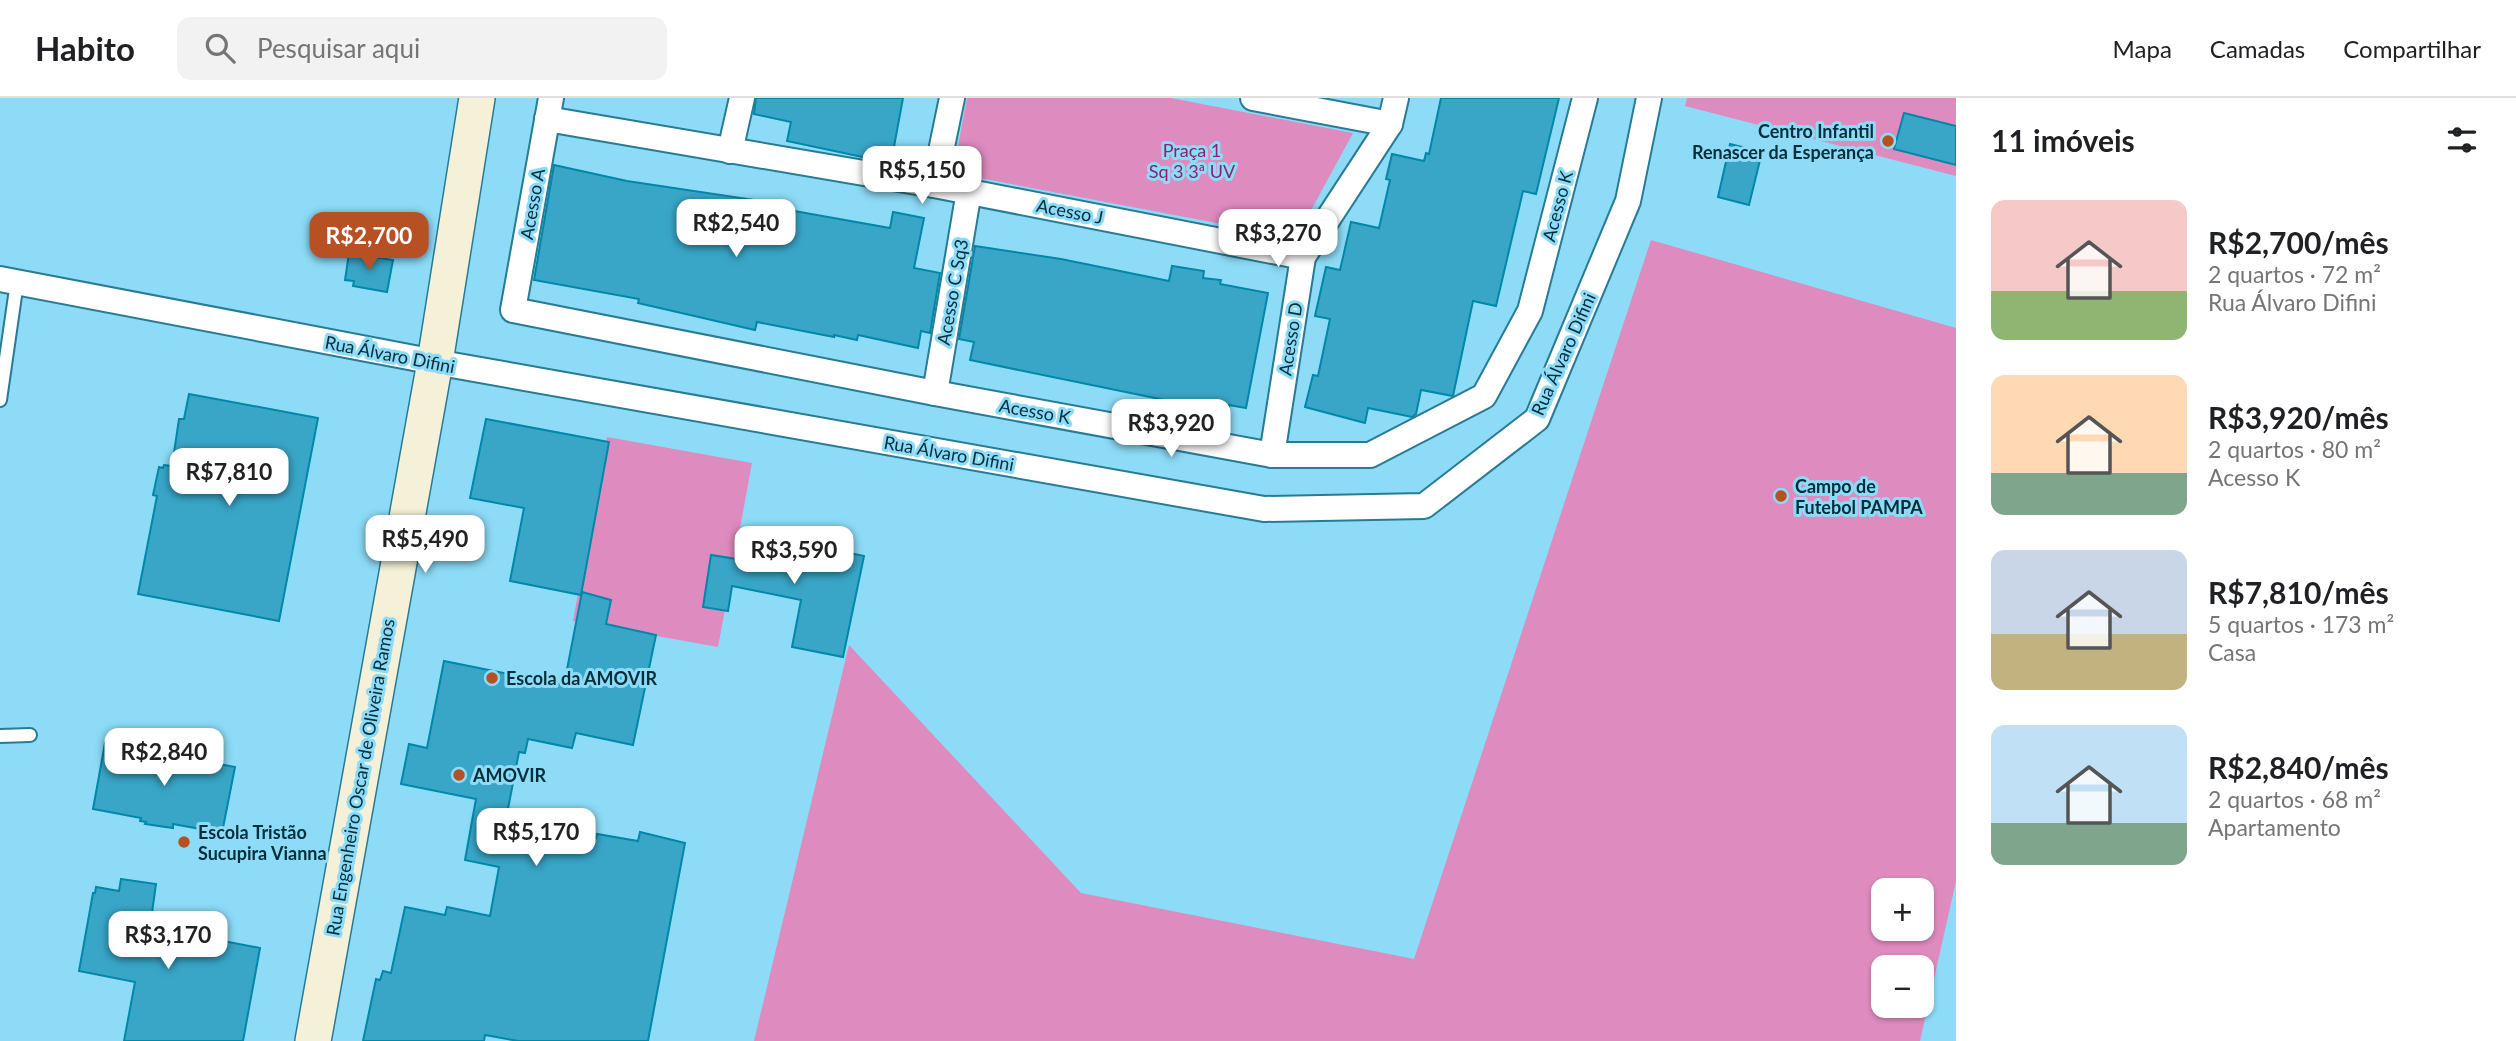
<!DOCTYPE html>
<html lang="pt">
<head>
<meta charset="utf-8">
<style>
  body { margin:0; font-family:Lato,sans-serif; background:#f2f2f2; color:#202124; height:100vh; display:flex; flex-direction:column; font-size:26px; white-space:nowrap }
  * { box-sizing:border-box; margin:0 }
  p { font-size:23px; color:#757577 }
  .icon { flex:none; width:38px; height:38px; fill:none; stroke:currentColor; stroke-width:2; stroke-linecap:round; stroke-linejoin:round }
  .map { position:relative; flex:1; overflow:hidden }
  .sheet { display:flex; flex-direction:column; background:#fff; width:560px }
  .sheet>* { flex:none }
  .controls { position:absolute; left:1871px; top:780px; display:grid; gap:14px }
  .controls a { display:grid; place-items:center; width:63px; height:63px; border-radius:14px; background:#fff; box-shadow:0 2px 5px #0004; font-size:35px }
  .price { position:absolute; translate:-50% -60px; padding:0 16px; border-radius:14px; background:#fff; color:#222; font-size:23px; line-height:46px; filter:drop-shadow(0 2px 4px #0008) }
  .price::after { content:''; position:absolute; left:50%; top:42px; width:21px; height:16px; margin-left:-10px; background:inherit; clip-path:polygon(0 0,100% 0,50% 100%) }
  .price.selected { background:#b75123; color:#fff }
  ul { padding:0; list-style:none }
  li { display:flex; align-items:center; gap:21px; height:175px; padding:0 35px }
  li span { display:grid; place-items:center; flex:none; width:196px; height:140px; border-radius:14px; color:#555 }
  li>.icon { margin-inline-start:auto }
  span .icon { width:84px; height:84px; fill:#fffc; stroke-width:1 }
  li b { font-size:30px }
  h2 { display:flex; justify-content:space-between; align-items:center; height:84px; padding:0 35px; font-size:30px }
  header { display:flex; align-items:center; gap:42px; box-sizing:border-box; height:98px; padding:0 35px; background:#fff; border-bottom:2px solid #e0e0e0 }
  header strong { font-size:33px }
  nav { display:flex; gap:38px; margin-inline-start:auto; font-size:24px }
  .search { width:490px; height:63px; background:#f2f2f2; display:flex; align-items:center; gap:18px; box-sizing:border-box; padding:0 24px; border-radius:14px; color:#757577; font-size:26px }
  main { display:flex; flex:1; min-height:0 }
  .map>svg:first-child { display:block }
  .green { fill:#de8bbf; fill-rule:evenodd }
  .building { fill:#39a6c8; stroke:#0088a9; stroke-width:2 }
  .lines { fill:none; stroke-linecap:round; stroke-linejoin:round }
  .lane-casing { stroke:#287b94; stroke-width:16 }
  .street-casing { stroke:#287b94; stroke-width:28 }
  .secondary-casing { stroke:#287b94; stroke-width:38 }
  .lane { stroke:#fff; stroke-width:12 }
  .street { stroke:#fff; stroke-width:24 }
  .secondary { stroke:#f4f1d8; stroke-width:35 }
  .poi-dot { fill:#b75123; stroke:#8ddbf7; stroke-width:2.5 }
  .labels { text-anchor:middle; dominant-baseline:central; stroke-width:6; stroke-linejoin:round; paint-order:stroke }
  .poi-label { font-size:18px; font-weight:bold; fill:#002e3b; stroke:#8ddbf7; text-anchor:start }
  .park-label { font-size:18px; fill:#8d226d; stroke:#8ddbf7 }
  .street-label { font-size:18px; fill:#002e3b; stroke:#8ddbf7 }
</style>
</head>
<body>
<header>
<strong>Habito</strong>
<div class="search"><svg class="icon" aria-label="search" viewBox="0 0 24 24"><circle cx="10" cy="10" r="6"/><path d="M15 15l6 6"/></svg>Pesquisar aqui</div>
<nav><a>Mapa</a><a>Camadas</a><a>Compartilhar</a></nav>
</header>
<main>
<div class="map">
<svg width="1956" height="943" viewBox="0 0 1956 943">
  <rect width="100%" height="100%" fill="#8ddbf7"/>
  <!-- green -->
  <g class="green">
    <polygon points="967,0 1171,0 1353,35 1296,140 953,75"/>
    <polygon points="1687,0 1956,0 1956,78 1685,8"/>
    <path d="M1651,142L1956,230V783L1920,943H754L849,547L1081,795L1414,861ZM1883,793H1922V831H1883ZM1883,870H1922V908H1883Z"/>
    <polygon points="607,339 752,365 718,549 573,523"/>
  </g>
  <!-- building -->
  <g class="building">
    <polygon points="756,0 903,0 891,65 787,43 791,24 754,16"/>
    <polygon points="1441,0 1559,0 1536,96 1523,93 1496,208 1473,203 1453,298 1421,292 1416,316 1412,319 1368,310 1365,325 1305,309 1313,277 1318,278 1330,221 1315,218 1326,169 1340,172 1351,124 1379,130 1390,82 1386,81 1392,56 1424,63 1426,55 1429,56"/>
    <polygon points="1904,15 1956,28 1956,67 1894,51"/>
    <polygon points="1730,46 1762,54 1749,107 1718,99"/>
    <polygon points="554,67 627,83 761,103 760,107 890,130 893,114 924,120 914,170 940,175 930,235 921,233 918,250 858,237 857,242 834,237 834,239 757,224 755,232 638,205 639,201 534,182"/>
    <polygon points="975,148 1061,161 1169,183 1172,168 1204,173 1203,180 1221,182 1220,186 1268,195 1246,310 1229,307 1228,315 970,262 974,244 959,241"/>
    <polygon points="349,155 393,162 387,194 353,188 354,183 345,182"/>
    <polygon points="189,296 318,320 279,523 138,496 157,398 153,397 159,369 163,370 164,367 172,368 179,321 184,321"/>
    <polygon points="486,321 609,344 581,497 510,483 524,410 470,400"/>
    <polygon points="741,435 794,443 864,458 843,559 792,549 801,502 732,488 728,513 703,509 711,457 737,461"/>
    <polygon points="582,494 611,502 606,526 656,537 633,647 576,635 572,650 528,641 525,655 519,654 506,721 596,740 597,736 638,743 640,734 685,745 648,943 518,943 485,937 484,943 363,943 376,881 380,882 383,873 391,875 405,809 445,817 447,809 490,818 499,769 465,762 476,701 401,686 409,646 427,650 444,563 564,587"/>
    <polygon points="105,645 153,653 155,648 188,654 187,660 235,669 222,735 173,726 173,730 145,726 146,724 140,723 141,720 93,711"/>
    <polygon points="121,781 156,786 150,829 260,850 243,943 124,943 135,884 79,873 93,795 95,795 96,789 119,793"/>
  </g>
  <g class="lines">
    <!-- lane casing -->
    <g class="lane-casing">
      <g id="lane">
        <polyline points="0,302 17,184"/>
        <polyline points="0,638 30,637"/>
      </g>
    </g>
    <!-- street casing -->
    <g class="street-casing">
      <g id="street">
        <polyline points="551,0 513,212 935,295 1272,357 1370,357 1484,298 1530,213 1585,0"/>
        <polyline points="1253,0 1390,26"/>
        <polyline points="547,21 934,87 1303,159"/>
        <polyline points="730,53 742,0"/>
        <polyline points="934,87 952,0"/>
        <polyline points="0,181 435,264 1264,411 1424,408 1537,321 1628,103 1649,0"/>
        <polyline points="935,295 969,93"/>
        <polyline points="1272,357 1303,159 1390,26 1396,0"/>
      </g>
    </g>
    <!-- secondary casing -->
    <g class="secondary-casing">
      <polyline id="secondary" points="313,943 435,264 477,0"/>
    </g>
    <!-- lane -->
    <use href="#lane" class="lane"/>
    <!-- street -->
    <use href="#street" class="street"/>
    <!-- secondary -->
    <use href="#secondary" class="secondary"/>
  </g>
  <!-- markers -->
  <g class="poi-dot">
    <circle cx="1888" cy="43" r="7"/>
    <circle cx="1781" cy="398" r="7"/>
    <circle cx="492" cy="580" r="7"/>
    <circle cx="459" cy="677" r="7"/>
    <circle cx="184" cy="744" r="7"/>
  </g>
  <g class="labels">
    <!-- poi labels -->
    <g class="poi-label">
      <text x="1874" y="33" text-anchor="end">Centro Infantil<tspan x="1874" dy="21">Renascer da Esperança</tspan></text>
      <text x="1795" y="388">Campo de<tspan x="1795" dy="21">Futebol PAMPA</tspan></text>
      <text x="506" y="580">Escola da AMOVIR</text>
      <text x="473" y="677">AMOVIR</text>
      <text x="198" y="734">Escola Tristão<tspan x="198" dy="21">Sucupira Vianna</tspan></text>
    </g>
    <!-- park labels -->
    <g class="park-label">
      <text x="1192" y="52">Praça 1<tspan x="1192" dy="21">Sq 3 3ª UV</tspan></text>
    </g>
    <!-- street labels -->
    <g class="street-label">
      <text transform="translate(532 106) rotate(-80)">Acesso A</text>
      <text transform="translate(1557 108) rotate(-75)">Acesso K</text>
      <text transform="translate(1070 113) rotate(11)">Acesso J</text>
      <text transform="translate(952 194) rotate(-80)">Acesso C Sq3</text>
      <text transform="translate(1290 241) rotate(-81)">Acesso D</text>
      <text transform="translate(390 256) rotate(11)">Rua Álvaro Difini</text>
      <text transform="translate(1563 256) rotate(-66)">Rua Álvaro Difini</text>
      <text transform="translate(1035 313) rotate(10)">Acesso K</text>
      <text transform="translate(949 355) rotate(10)">Rua Álvaro Difini</text>
      <text transform="translate(360 679) rotate(-80)">Rua Engenheiro Oscar de Oliveira Ramos</text>
    </g>
  </g>
</svg>
<div class="controls">
<a>+</a>
<a>−</a>
</div>
<b class="price" style="left:922px;top:108px">R$5,150</b>
<b class="price" style="left:736px;top:161px">R$2,540</b>
<b class="price" style="left:1278px;top:171px">R$3,270</b>
<b class="price selected" style="left:369px;top:174px">R$2,700</b>
<b class="price" style="left:1171px;top:361px">R$3,920</b>
<b class="price" style="left:229px;top:410px">R$7,810</b>
<b class="price" style="left:425px;top:477px">R$5,490</b>
<b class="price" style="left:794px;top:488px">R$3,590</b>
<b class="price" style="left:164px;top:690px">R$2,840</b>
<b class="price" style="left:536px;top:770px">R$5,170</b>
<b class="price" style="left:168px;top:873px">R$3,170</b>
</div>
<section class="sheet">
<h2>11 imóveis<svg class="icon" aria-label="filters" viewBox="0 0 24 24"><path d="M4 7h16M4 17h16"/><circle cx="9" cy="7" r="2"/><circle cx="15" cy="17" r="2"/></svg></h2>
<ul>
<li><span style="background:linear-gradient(#f6c9c9 65%,#8fb573 0)"><svg class="icon" aria-label="home" viewBox="0 0 24 24"><path d="M3 11l9-7 9 7M6 9v11h12V9"/></svg></span><div><b>R$2,700/mês</b><p>2 quartos · 72 m²</p><p>Rua Álvaro Difini</p></div></li>
<li><span style="background:linear-gradient(#ffd9b3 70%,#7fa58c 0)"><svg class="icon" aria-label="home" viewBox="0 0 24 24"><path d="M3 11l9-7 9 7M6 9v11h12V9"/></svg></span><div><b>R$3,920/mês</b><p>2 quartos · 80 m²</p><p>Acesso K</p></div></li>
<li><span style="background:linear-gradient(#c9d6e8 60%,#c2b280 0)"><svg class="icon" aria-label="home" viewBox="0 0 24 24"><path d="M3 11l9-7 9 7M6 9v11h12V9"/></svg></span><div><b>R$7,810/mês</b><p>5 quartos · 173 m²</p><p>Casa</p></div></li>
<li><span style="background:linear-gradient(#bfe0f5 70%,#7fa58c 0)"><svg class="icon" aria-label="home" viewBox="0 0 24 24"><path d="M3 11l9-7 9 7M6 9v11h12V9"/></svg></span><div><b>R$2,840/mês</b><p>2 quartos · 68 m²</p><p>Apartamento</p></div></li>
</ul>
</section>
</main>
</body>
</html>
